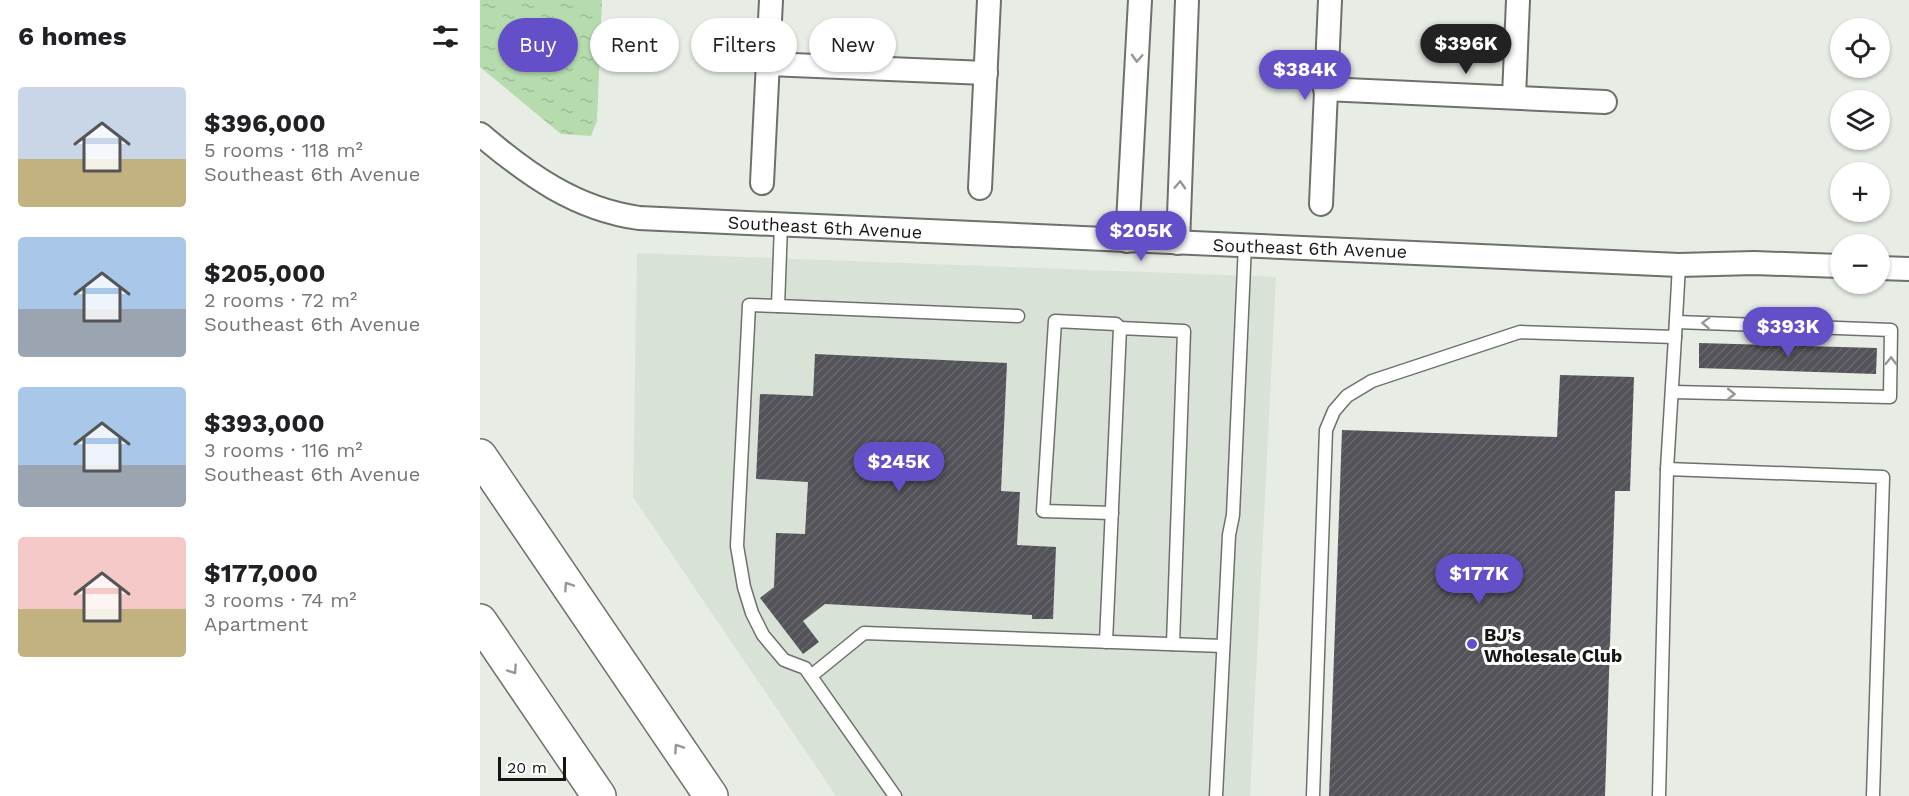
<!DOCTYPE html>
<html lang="en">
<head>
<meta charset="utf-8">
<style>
  body { margin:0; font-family:"Work Sans",sans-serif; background:#f6f6f6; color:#202124; height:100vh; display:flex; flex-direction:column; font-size:22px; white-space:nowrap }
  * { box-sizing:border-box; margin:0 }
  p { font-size:20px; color:#757577 }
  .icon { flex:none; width:33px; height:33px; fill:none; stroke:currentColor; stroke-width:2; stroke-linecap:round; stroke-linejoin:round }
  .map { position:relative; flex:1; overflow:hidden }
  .sheet { display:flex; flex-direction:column; background:#fff; width:480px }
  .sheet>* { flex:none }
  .top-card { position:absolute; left:18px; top:18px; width:570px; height:54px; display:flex; gap:12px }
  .tools { position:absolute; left:1350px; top:18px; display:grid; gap:12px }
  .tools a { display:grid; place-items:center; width:60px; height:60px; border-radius:50%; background:#fff; box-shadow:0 2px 4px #0004; font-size:30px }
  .scale { position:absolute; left:18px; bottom:15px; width:68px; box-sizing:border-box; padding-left:6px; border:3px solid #151614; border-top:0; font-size:16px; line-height:21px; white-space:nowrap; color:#151614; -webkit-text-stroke:4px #fff; paint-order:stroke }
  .price { position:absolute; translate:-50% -51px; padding:0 14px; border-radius:21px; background:#6350c9; color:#fff; font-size:20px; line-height:39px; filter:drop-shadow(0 2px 3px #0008) }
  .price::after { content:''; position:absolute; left:50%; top:36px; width:18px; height:14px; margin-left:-9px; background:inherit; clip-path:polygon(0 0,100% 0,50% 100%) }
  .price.active { background:#222; color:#fff }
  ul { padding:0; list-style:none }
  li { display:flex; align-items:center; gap:18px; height:150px; padding:0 18px }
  li span { display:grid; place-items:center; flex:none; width:168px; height:120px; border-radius:6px; color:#555 }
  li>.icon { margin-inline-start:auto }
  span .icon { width:72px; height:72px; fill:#fffc; stroke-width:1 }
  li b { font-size:26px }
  h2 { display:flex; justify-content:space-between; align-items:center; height:72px; padding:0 18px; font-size:26px }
  .tag { padding:0 21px; border-radius:27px; background:#fff; box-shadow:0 2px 4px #0004; font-size:21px; line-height:54px }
  .tag.active { background:#6350c9; color:#fff }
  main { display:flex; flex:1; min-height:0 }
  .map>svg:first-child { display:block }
  .built { fill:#d8e2d6 }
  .water { fill:url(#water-ripples) }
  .building { fill:url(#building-hatch) }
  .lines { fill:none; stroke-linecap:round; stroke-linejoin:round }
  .service-casing { stroke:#6c716b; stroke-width:15 }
  .minor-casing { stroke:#6c716b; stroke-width:26 }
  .motorway-casing { stroke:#6c716b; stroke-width:36 }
  .service { stroke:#fff; stroke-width:12 }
  .minor { stroke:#fff; stroke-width:22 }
  .motorway { stroke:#fff; stroke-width:33 }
  .oneway { stroke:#969695 }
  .poi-dot { fill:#6350c9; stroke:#fff; stroke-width:2 }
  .labels { text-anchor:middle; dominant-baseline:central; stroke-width:6; stroke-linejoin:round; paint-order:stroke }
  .street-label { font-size:18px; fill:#151614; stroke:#fff }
  .poi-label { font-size:18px; font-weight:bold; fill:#151614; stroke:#fff; text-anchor:start }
</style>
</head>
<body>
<main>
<section class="sheet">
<h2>6 homes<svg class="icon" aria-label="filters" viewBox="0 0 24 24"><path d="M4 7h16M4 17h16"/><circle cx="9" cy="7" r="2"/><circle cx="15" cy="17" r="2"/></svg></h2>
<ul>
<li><span style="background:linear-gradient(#c9d6e8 60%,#c2b280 0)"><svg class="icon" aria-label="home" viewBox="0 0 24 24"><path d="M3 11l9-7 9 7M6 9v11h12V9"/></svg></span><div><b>$396,000</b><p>5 rooms · 118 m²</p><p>Southeast 6th Avenue</p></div></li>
<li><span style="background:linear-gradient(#a9c7e8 60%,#9aa5b1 0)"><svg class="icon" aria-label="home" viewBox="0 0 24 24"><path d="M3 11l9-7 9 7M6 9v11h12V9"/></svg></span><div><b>$205,000</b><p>2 rooms · 72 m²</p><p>Southeast 6th Avenue</p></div></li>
<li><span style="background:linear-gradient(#a9c7e8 65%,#9aa5b1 0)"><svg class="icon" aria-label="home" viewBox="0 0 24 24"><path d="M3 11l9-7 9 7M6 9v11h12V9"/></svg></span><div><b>$393,000</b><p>3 rooms · 116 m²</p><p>Southeast 6th Avenue</p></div></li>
<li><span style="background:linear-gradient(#f6c9c9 60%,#c2b280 0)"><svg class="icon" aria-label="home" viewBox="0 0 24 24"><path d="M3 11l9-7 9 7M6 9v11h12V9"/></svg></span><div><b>$177,000</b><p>3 rooms · 74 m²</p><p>Apartment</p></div></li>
</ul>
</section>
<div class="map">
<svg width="1429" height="796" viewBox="0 0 1429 796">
  <defs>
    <pattern id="water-ripples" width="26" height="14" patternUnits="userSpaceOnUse" patternTransform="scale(1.5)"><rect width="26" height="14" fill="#b6dcae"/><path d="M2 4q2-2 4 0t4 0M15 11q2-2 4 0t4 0" fill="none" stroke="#9cbc95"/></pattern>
    <pattern id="building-hatch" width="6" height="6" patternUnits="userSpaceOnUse" patternTransform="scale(1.5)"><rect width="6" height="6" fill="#535359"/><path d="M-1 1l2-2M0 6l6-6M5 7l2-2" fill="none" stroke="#67676c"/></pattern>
  </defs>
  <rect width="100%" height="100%" fill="#e7ece5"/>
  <!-- built -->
  <polygon class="built" points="157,253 796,277 770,796 356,796 153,497"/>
  <!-- water -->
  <polygon class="water" points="0,0 122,0 117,121 111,136 81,134 0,67"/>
  <!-- building -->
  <g class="building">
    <polygon points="1219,343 1397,348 1396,374 1219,368"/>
    <polygon points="335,354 527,363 521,491 540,492 537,545 576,547 573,619 552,619 552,615 345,604 323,621 339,642 323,654 280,598 294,587 296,533 325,534 328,482 276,479 280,394 333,396"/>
    <polygon points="1080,375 1154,377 1150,491 1135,491 1125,796 849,796 862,430 1077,437"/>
  </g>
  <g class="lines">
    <!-- service casing -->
    <g class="service-casing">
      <g id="service">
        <polyline points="301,225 298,306 538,316"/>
        <polyline points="298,306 269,305 257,546 264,587 272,613 283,635 304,660 325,668 415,796"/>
        <polyline points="1193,392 1410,397 1411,330 1196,322"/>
        <polyline points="1187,469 1403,477 1393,796"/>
        <polyline points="632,513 563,511 575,321 636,324 640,328"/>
        <polyline points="626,642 640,328 704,331 693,644"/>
        <polyline points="331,676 384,633 743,646"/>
        <polyline points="736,796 749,535 753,515 765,244"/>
        <polyline points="833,796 846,430 854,411 867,396 892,381 1040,332 1195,337 1199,265"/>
        <polyline points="1179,796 1187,469 1195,337"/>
      </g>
    </g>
    <!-- minor casing -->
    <g class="minor-casing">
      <g id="minor">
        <polyline points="288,64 506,73"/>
        <polyline points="845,89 1125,102"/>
        <polyline points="1034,97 1038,0"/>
        <path d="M0,134C47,174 95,209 159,218L1199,265L1274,263L1360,266"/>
        <polyline points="282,183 291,0"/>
        <polyline points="500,188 509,0"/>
        <polyline points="841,204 850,0"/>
        <polyline points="647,241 660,0"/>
        <polyline points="698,243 707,0"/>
        <polyline points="1400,268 1429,269"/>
      </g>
    </g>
    <!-- motorway casing -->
    <g class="motorway-casing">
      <g id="motorway">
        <polyline points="0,456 231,796"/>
        <polyline points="0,621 119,796"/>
      </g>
    </g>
    <!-- service -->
    <use href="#service" class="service"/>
    <!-- minor -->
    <use href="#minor" class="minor"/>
    <!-- motorway -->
    <use href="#motorway" class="motorway"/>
  </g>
  <!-- one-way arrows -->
  <defs><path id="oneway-chevron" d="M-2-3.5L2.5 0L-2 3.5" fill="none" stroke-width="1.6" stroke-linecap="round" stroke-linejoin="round" transform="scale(1.5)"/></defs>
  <g class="oneway">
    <use href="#oneway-chevron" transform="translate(657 58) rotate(93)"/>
    <use href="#oneway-chevron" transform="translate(700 185) rotate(-87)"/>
    <use href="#oneway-chevron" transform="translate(1226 323) rotate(-178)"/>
    <use href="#oneway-chevron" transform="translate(1411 361) rotate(-89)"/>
    <use href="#oneway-chevron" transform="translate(1251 394) rotate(1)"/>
    <use href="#oneway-chevron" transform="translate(88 586) rotate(-124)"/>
    <use href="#oneway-chevron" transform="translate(33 670) rotate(56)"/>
    <use href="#oneway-chevron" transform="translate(198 748) rotate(-124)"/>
  </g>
  <!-- markers -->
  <circle class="poi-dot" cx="992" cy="644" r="6"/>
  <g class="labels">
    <!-- street labels -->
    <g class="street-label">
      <text transform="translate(345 227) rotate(3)">Southeast 6th Avenue</text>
      <text transform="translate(830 248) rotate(2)">Southeast 6th Avenue</text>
    </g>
    <!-- poi labels -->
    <g class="poi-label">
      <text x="1004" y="634">BJ's<tspan x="1004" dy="21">Wholesale Club</tspan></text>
    </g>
  </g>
</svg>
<div class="tools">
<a><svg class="icon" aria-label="locate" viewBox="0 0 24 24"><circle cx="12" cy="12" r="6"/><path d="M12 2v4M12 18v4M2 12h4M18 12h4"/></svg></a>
<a><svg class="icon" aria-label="layers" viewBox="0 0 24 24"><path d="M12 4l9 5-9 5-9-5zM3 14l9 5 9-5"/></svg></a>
<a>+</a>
<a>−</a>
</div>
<div class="scale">20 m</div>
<b class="price active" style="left:986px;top:75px">$396K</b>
<b class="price" style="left:825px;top:101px">$384K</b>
<b class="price" style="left:661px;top:262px">$205K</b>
<b class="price" style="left:1308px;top:358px">$393K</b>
<b class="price" style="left:419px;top:493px">$245K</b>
<b class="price" style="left:999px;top:605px">$177K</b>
<div class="top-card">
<a class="tag active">Buy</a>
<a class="tag">Rent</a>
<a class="tag">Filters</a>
<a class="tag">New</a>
</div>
</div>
</main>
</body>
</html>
